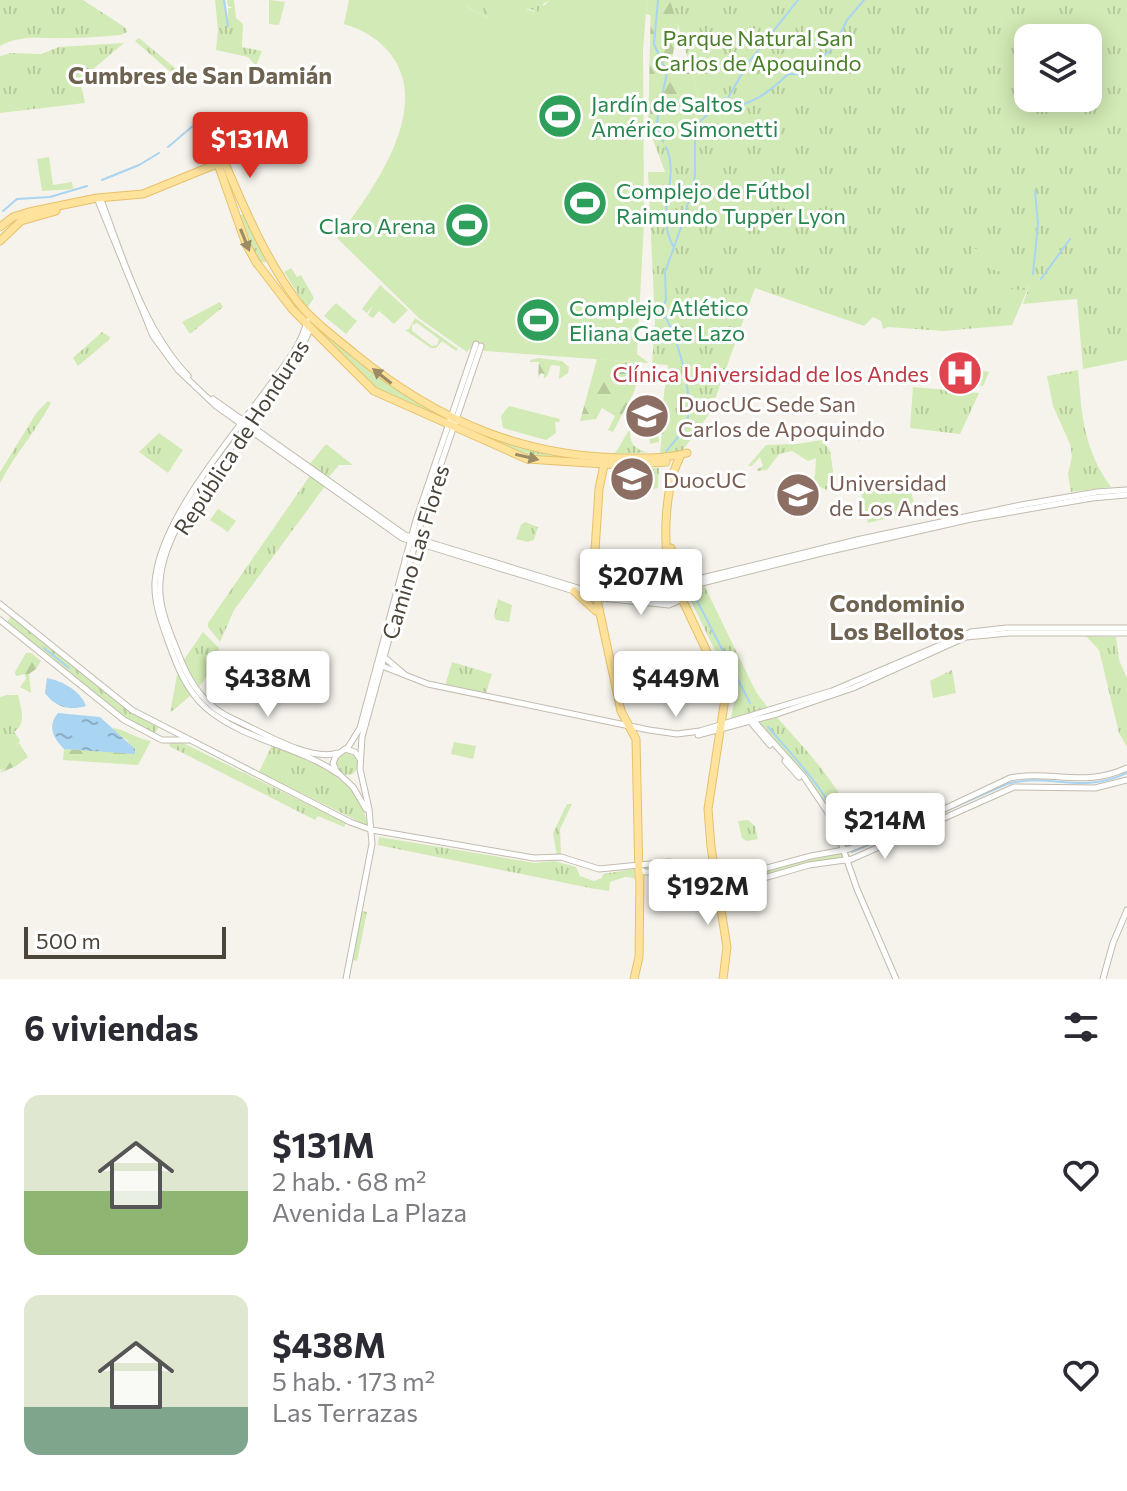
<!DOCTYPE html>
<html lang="es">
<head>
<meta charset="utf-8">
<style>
  body { margin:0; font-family:Commissioner,sans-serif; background:#f7f7f7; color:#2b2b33; height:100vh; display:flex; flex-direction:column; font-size:30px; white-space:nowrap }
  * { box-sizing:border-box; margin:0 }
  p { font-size:26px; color:#7c7c81 }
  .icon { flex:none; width:44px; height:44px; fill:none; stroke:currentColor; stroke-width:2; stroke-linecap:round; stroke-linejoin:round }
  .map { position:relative; height:979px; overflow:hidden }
  .details { display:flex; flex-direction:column; background:#fff; flex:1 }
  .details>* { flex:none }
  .controls { position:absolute; left:1014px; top:24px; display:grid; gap:16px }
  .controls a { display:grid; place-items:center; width:88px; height:88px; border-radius:16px; background:#fff; box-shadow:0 4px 20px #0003; font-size:40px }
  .scale { position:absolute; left:24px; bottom:20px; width:202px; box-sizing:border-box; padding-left:8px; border:4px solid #4b4439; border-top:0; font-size:22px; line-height:28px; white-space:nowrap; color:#4b4439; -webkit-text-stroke:6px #fff; paint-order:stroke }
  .price { position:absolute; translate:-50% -68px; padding:0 18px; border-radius:8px; background:#fff; color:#222; font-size:26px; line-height:52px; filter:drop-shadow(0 2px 4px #0008) }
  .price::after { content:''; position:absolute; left:50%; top:48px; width:24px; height:18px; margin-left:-12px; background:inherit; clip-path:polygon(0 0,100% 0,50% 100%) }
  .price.selected { background:#d93025; color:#fff }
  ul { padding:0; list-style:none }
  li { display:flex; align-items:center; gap:24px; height:200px; padding:0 24px }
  li span { display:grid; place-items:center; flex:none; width:224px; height:160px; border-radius:16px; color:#555 }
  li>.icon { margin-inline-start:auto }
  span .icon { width:96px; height:96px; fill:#fffc; stroke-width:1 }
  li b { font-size:34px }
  h2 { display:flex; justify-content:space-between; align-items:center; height:96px; padding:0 24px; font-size:34px }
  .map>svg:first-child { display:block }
  .grass { fill:url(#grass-tufts); fill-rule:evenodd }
  .forest { fill:url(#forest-firs) }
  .pitch { fill:#d2eab5; fill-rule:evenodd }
  .water { fill:url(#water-ripples) }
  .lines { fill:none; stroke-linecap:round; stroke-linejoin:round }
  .stream { stroke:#a9d4f2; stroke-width:2 }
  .minor-casing { stroke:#c2bbae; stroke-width:7 }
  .major-casing { stroke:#e6c16a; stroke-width:9 }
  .minor { stroke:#fff; stroke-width:5 }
  .major { stroke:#ffe39c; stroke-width:7 }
  .oneway { fill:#9c8c66 }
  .labels { text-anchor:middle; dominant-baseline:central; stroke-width:6; stroke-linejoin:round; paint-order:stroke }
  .park-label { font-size:22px; fill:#4a7f2a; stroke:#fff }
  .leisure-label { font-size:22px; fill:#27864d; stroke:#fff; text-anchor:start }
  .health-label { font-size:22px; fill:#be3a42; stroke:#fff; text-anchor:end }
  .education-label { font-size:22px; fill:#785e54; stroke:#fff; text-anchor:start }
  .street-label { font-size:22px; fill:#4b4439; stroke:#fff }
  .neighbourhood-label { font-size:24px; font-weight:bold; fill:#6e6250; stroke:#fff }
</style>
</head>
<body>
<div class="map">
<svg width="1127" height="979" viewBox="0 0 1127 979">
  <defs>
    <pattern id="grass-tufts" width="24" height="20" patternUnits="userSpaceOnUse" patternTransform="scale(2)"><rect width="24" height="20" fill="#d2eab5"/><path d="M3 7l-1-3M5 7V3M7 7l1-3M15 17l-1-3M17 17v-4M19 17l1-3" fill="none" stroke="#b6ca9c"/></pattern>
    <pattern id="forest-firs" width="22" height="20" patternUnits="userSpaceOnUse" patternTransform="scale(2)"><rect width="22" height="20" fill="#d2eab5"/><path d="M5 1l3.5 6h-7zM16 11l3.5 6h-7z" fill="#b6ca9c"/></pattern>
    <pattern id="water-ripples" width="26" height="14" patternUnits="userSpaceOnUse" patternTransform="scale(2)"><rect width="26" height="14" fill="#a9d4f2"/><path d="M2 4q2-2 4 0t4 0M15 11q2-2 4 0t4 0" fill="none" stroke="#8caec5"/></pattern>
  </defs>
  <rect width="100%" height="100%" fill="#f6f3ec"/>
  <!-- grass -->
  <g class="grass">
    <path d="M0,0H83L126,28L127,32L121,35C104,36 86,38 69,38C46,39 20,34 0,46Z"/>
    <polygon points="215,0 225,0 228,27 228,8 233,8 228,6 227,0 234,0 236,18 243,24 242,47 262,51 256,66 248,57 216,50 218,30"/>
    <polygon points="269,0 285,2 279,25 269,24"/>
    <polygon points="454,0 550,0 543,4 551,36 534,10 526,9 504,26"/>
    <path d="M647,0H1127V360L1083,369L1077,299L1054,301L1057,284L1029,286L1012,325L943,331L888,327L883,329L881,321L873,317L864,326L755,288L710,413L683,450L660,455L662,431L658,430L659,442L650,444L649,435L654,427L648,425L651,419L655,420L651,416L652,409L658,412V406L663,402L668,365L652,364L655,321L648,172H665L654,142L686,136L702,107L678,25L646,14ZM1028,38H1088V98H1028Z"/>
    <polygon points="139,38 175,68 175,76 135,41"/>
    <polygon points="124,43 80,80 85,103 0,113 0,56 11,53 41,54 59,47"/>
    <path d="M293,114C305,123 309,147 305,159L289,118Z"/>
    <polygon points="49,157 53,185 72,182 73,189 42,191 37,159"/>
    <polygon points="243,214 267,261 265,262 259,262 251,251 238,217"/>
    <polygon points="291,268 297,277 301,275 314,298 307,308 284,272"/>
    <polygon points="220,302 223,307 190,334 182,322"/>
    <polygon points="315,321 373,373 448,418 446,424 378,391 357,374 314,326"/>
    <polygon points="102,332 110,337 109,340 78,366 73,358"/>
    <polygon points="976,370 989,372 983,386 950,381 948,371 973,374"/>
    <path d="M1078,370C1082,416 1083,448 1111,487L1071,492L1068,474L1072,456L1070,444L1053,406L1047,376Z"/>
    <polygon points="913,387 979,393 960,434 910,428"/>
    <path d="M48,401L51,403C36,431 15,454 0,483V472L37,412Z"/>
    <path d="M632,425C625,444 639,454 656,452L610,454L616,452Z"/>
    <polygon points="482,432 566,455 566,460 527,457 480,436"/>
    <polygon points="159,433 183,450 168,473 139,452"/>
    <polygon points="822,440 830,451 834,477 827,484 827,490 809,482 815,476 816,458 808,461 792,451 779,454 767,470 757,471 757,469 763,466 760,457 752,466 748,466 766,445 797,444"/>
    <polygon points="326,444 353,465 339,465 327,479 309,465"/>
    <polygon points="659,468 658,488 653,489 651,476 636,478 637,469"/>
    <polygon points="312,476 325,486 234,610 220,642 208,627 208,623 309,477"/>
    <polygon points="525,522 538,527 534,540 527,542 516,539 521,525"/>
    <polygon points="703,583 756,692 768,708 731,718 735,697 730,681 688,595"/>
    <polygon points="498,599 512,605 509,622 496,620 494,616"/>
    <polygon points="12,615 121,704 159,726 154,735 124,718 7,622"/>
    <path d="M203,632L219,648C217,663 208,675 199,687L183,661Z"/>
    <polygon points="1086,636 1116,637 1119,660 1127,678 1127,747 1119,733 1099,650"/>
    <polygon points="452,662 492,674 486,693 445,686"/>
    <polygon points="952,670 956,693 933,698 930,681"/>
    <polygon points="177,675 180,675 190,696 170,713"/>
    <path d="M7,695H18C21,709 27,723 14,732L20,740L7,766L0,770V697Z"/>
    <path d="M775,715C814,759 841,786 864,841L849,847L845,845C825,797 793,763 758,725V721Z"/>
    <polygon points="181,742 346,823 344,827 318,816 315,820 169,746 170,743"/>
    <path d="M272,745C315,765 357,774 368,826L259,772Z"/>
    <circle cx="347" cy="764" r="11"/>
    <polygon points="567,804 572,804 560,829 561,855 557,856 553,833"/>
    <polygon points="748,820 755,826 758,839 747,841 742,838 738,821"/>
    <polygon points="379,837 535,863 554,861 576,867 580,876 594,881 602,878 603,874 634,869 634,878 625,877 610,882 609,891 590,888 378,845"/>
    <polygon points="842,853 844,860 815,863 743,883 719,884 689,874 644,870 644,865 673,863 723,877"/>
    <polygon points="362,911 367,912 357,961 351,960"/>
  </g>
  <!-- forest -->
  <g class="forest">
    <polygon points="651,0 670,0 678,27 670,69 692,73 702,107 686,136 654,142 648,131"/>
    <polygon points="1041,279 1058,284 1054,301 1023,304 1029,287 1027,280"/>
    <polygon points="539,358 562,361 569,367 568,373 559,379 560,366 551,365 547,376 544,378 544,374 541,373 538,378 539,362 530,362 530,360"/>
    <polygon points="597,359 642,363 634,392 613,432 608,430 615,416 602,408 596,419 580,421"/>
    <polygon points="26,653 31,653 41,661 36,669 29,674 31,693 20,687 26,679 25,674 16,676 15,672"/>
    <path d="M114,728C128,731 137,739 151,741L138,765L63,760L64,749L135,753L127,740L112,730Z"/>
    <polygon points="19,743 28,757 16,766 0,773"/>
  </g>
  <!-- pitch -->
  <g class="pitch">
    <path d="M349,0H461L467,7L490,19L484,6L487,0L537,12L550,0H647L643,50L644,223L637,354L649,363L485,351L472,346L467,352L420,319L337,238C370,194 430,114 394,59C382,41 365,30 344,24Z"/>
    <path d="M971,249H1009L1010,262L1017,271C1004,276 984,268 972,258Z"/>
    <polygon points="380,285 408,310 394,324 379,311 373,318 368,315 373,305 367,313 362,309"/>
    <polygon points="1008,289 1025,290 1021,302 1003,301 1002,297"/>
    <polygon points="336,303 357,321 346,334 324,316"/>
    <path d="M415,318L458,349L456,351L442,341L436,348H431L405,330L409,329ZM417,323L439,339L437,345L432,346L412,331V325Z"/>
    <polygon points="509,406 560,419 559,422 555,422 556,433 546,440 503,428 501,416"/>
    <polygon points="849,424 858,431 863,425 874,432 870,438 864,434 859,441 844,431"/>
    <polygon points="908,480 916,511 868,523 861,492"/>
    <polygon points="218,509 236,521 228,532 210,520"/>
    <polygon points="454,742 476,746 473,759 451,754"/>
  </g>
  <!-- water -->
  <g class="water">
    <path d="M47,678C62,681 80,690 86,706C69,711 55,707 45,693Z"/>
    <path d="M58,713L100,717L135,749V754L64,749C53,738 47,726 58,713Z"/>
  </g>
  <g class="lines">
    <!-- stream -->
    <g class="stream">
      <polyline points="224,0 228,26"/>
      <polyline points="658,0 654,44 667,73 658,114 657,126 663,142"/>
      <polyline points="715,109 728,98 748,63 798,0"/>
      <polyline points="168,147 194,125"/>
      <path d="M666,147C681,178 654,211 673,246"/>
      <polyline points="102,180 139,165 159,153"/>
      <polyline points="3,211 17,199 50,197 87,186"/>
      <polyline points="1033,274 1038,223 1035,191"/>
      <polyline points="1041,279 1070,239"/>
      <path d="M666,452C673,442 684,433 687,421C694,396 677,331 661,311L666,300L665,272L683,222L695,176V135L699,122L714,109C745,109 767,95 788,74H803L834,47L847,20L864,0"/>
      <polyline points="693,593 750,703"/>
      <polyline points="44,648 69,668"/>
      <path d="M768,727C800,764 832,796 848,843"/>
      <path d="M852,852L1007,784C1049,772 1080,795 1127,773"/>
    </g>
    <!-- minor casing -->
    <g class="minor-casing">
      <g id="minor">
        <polyline points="97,198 153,336 178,370 216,406 402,538 574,591 602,598 669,605 680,600 698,584 826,552 971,519 1092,498 1126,495"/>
        <path d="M101,200C124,261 143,328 188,376"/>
        <path d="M307,321C301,347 283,367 267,389C231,439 160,519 155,582C154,603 161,621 168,641C177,666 186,690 206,708C243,740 298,746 337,773"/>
        <path d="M311,327L301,349C281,377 261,406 241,434C211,475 163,530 160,582C158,607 169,630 178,653C189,683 205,707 235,720C262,732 309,762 338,753"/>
        <polyline points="213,399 405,535 594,593 663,601 674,599 698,579 861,539 1021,505 1097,492 1126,490"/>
        <path d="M0,604L132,710L350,822L372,830L534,858L561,857L599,869L670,862L716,875H741L811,856L849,849L906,827L1010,778C1052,770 1084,788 1127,768"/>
        <polyline points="0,620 124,720 162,740 188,740"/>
        <polyline points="384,657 404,674"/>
        <polyline points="377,664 428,684 649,730 677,734 700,731 832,691 971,632 1006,628 1127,628"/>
        <polyline points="748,719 770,745"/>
        <polyline points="754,721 804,777 833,820 857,889 896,979"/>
        <polyline points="698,735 777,714 853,688 966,637 1009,633 1127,633"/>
        <polyline points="347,749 360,728 416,520 476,344"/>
        <polyline points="360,759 355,752 345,749 336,756 333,763 336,771 353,787 366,809"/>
        <polyline points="785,761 799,777"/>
        <polyline points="639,869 645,872 675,872 718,885 743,884 809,865 852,859 1014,787 1095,788 1127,780"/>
        <polyline points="346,979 372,844 369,809 360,769 362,737 420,526 481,346"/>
        <polyline points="1103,979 1113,943 1127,910"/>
      </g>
    </g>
    <!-- major casing -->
    <g class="major-casing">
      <g id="major">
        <polyline points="218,164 246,244 256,262 292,309 374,391 527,459 620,465 666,462"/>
        <path d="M0,227L13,217L29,212L97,198L143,194L224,161C244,208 266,260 297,301C312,321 336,338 355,354C437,421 526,459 633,458C652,458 669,458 687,453"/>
        <polyline points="0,241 21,221 56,211"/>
        <path d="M681,455C665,484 661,546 672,578L726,692L708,809L711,847L727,947L723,979"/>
        <polyline points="605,460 599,489 593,581 621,711 636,739 639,878"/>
        <polyline points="671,548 674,569 681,586"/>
        <polyline points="574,591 596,611"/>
        <polyline points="634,979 639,957 640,875"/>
      </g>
    </g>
    <!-- minor -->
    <use href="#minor" class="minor"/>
    <!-- major -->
    <use href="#major" class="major"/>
  </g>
  <!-- one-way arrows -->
  <defs><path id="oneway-solid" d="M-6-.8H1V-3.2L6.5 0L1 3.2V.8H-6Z" transform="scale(2)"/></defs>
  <g class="oneway">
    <use href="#oneway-solid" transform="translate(245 240) rotate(68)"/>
    <use href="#oneway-solid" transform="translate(382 376) rotate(-142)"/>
    <use href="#oneway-solid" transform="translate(527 457) rotate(13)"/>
  </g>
  <!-- icons -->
  <defs>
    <g id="stadium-disc" transform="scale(2.3)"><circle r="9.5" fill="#2e9e5b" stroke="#fff"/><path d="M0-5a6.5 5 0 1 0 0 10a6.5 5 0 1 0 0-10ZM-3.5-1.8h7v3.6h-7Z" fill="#fff"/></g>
    <g id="hospital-disc" transform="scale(2.3)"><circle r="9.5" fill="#e0444e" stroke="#fff"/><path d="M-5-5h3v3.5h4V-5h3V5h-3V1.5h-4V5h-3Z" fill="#fff"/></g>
    <g id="university-disc" transform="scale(2.3)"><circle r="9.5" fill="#8d6e63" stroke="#fff"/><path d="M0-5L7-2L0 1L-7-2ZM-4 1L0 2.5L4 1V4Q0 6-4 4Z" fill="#fff"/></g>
  </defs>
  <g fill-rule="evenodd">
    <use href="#stadium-disc" x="560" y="116"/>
    <use href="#stadium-disc" x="585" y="203"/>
    <use href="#stadium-disc" x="467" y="225"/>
    <use href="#stadium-disc" x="538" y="320"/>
    <use href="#hospital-disc" x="960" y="373"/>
    <use href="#university-disc" x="647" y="416"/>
    <use href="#university-disc" x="632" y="479"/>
    <use href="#university-disc" x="798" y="495"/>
  </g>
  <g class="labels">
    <!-- park labels -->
    <g class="park-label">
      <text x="758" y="37">Parque Natural San<tspan x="758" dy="25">Carlos de Apoquindo</tspan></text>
    </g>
    <!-- leisure labels -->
    <g class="leisure-label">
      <text x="591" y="103">Jardín de Saltos<tspan x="591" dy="25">Américo Simonetti</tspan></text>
      <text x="616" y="190">Complejo de Fútbol<tspan x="616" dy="25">Raimundo Tupper Lyon</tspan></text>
      <text x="436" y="225" text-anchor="end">Claro Arena</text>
      <text x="569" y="307">Complejo Atlético<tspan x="569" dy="25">Eliana Gaete Lazo</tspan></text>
    </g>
    <!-- health labels -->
    <g class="health-label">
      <text x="929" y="373">Clínica Universidad de los Andes</text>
    </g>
    <!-- education labels -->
    <g class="education-label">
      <text x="678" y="403">DuocUC Sede San<tspan x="678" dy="25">Carlos de Apoquindo</tspan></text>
      <text x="663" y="479">DuocUC</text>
      <text x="829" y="482">Universidad<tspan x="829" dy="25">de Los Andes</tspan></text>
    </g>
    <!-- street labels -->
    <g class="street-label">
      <text transform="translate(241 437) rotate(-57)">República de Honduras</text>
      <text transform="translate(415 552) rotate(-73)">Camino Las Flores</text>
    </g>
    <!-- neighbourhood labels -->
    <g class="neighbourhood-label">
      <text x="200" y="74">Cumbres de San Damián</text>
      <text x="897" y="602">Condominio<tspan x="897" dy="28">Los Bellotos</tspan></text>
    </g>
  </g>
</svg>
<div class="controls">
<a><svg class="icon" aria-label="layers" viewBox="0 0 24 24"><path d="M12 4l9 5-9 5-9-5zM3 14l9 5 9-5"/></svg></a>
</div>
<div class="scale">500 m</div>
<b class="price selected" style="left:250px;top:180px">$131M</b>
<b class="price" style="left:641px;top:617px">$207M</b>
<b class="price" style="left:268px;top:719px">$438M</b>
<b class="price" style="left:676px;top:719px">$449M</b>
<b class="price" style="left:885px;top:861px">$214M</b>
<b class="price" style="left:708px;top:927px">$192M</b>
</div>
<section class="details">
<h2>6 viviendas<svg class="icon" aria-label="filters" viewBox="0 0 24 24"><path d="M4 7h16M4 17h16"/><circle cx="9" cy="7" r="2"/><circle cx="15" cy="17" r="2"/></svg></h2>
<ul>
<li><span style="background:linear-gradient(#dfe7d0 60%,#8fb573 0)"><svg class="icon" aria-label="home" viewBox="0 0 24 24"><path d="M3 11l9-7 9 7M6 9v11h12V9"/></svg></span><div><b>$131M</b><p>2 hab. · 68 m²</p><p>Avenida La Plaza</p></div><svg class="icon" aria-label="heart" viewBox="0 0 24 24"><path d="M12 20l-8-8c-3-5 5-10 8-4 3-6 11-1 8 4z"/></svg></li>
<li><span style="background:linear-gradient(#dfe7d0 70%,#7fa58c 0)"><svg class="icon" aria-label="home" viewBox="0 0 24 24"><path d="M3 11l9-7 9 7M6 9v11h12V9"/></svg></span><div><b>$438M</b><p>5 hab. · 173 m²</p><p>Las Terrazas</p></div><svg class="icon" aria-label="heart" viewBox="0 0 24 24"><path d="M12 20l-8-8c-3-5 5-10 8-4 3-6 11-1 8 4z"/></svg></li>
</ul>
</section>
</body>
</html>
